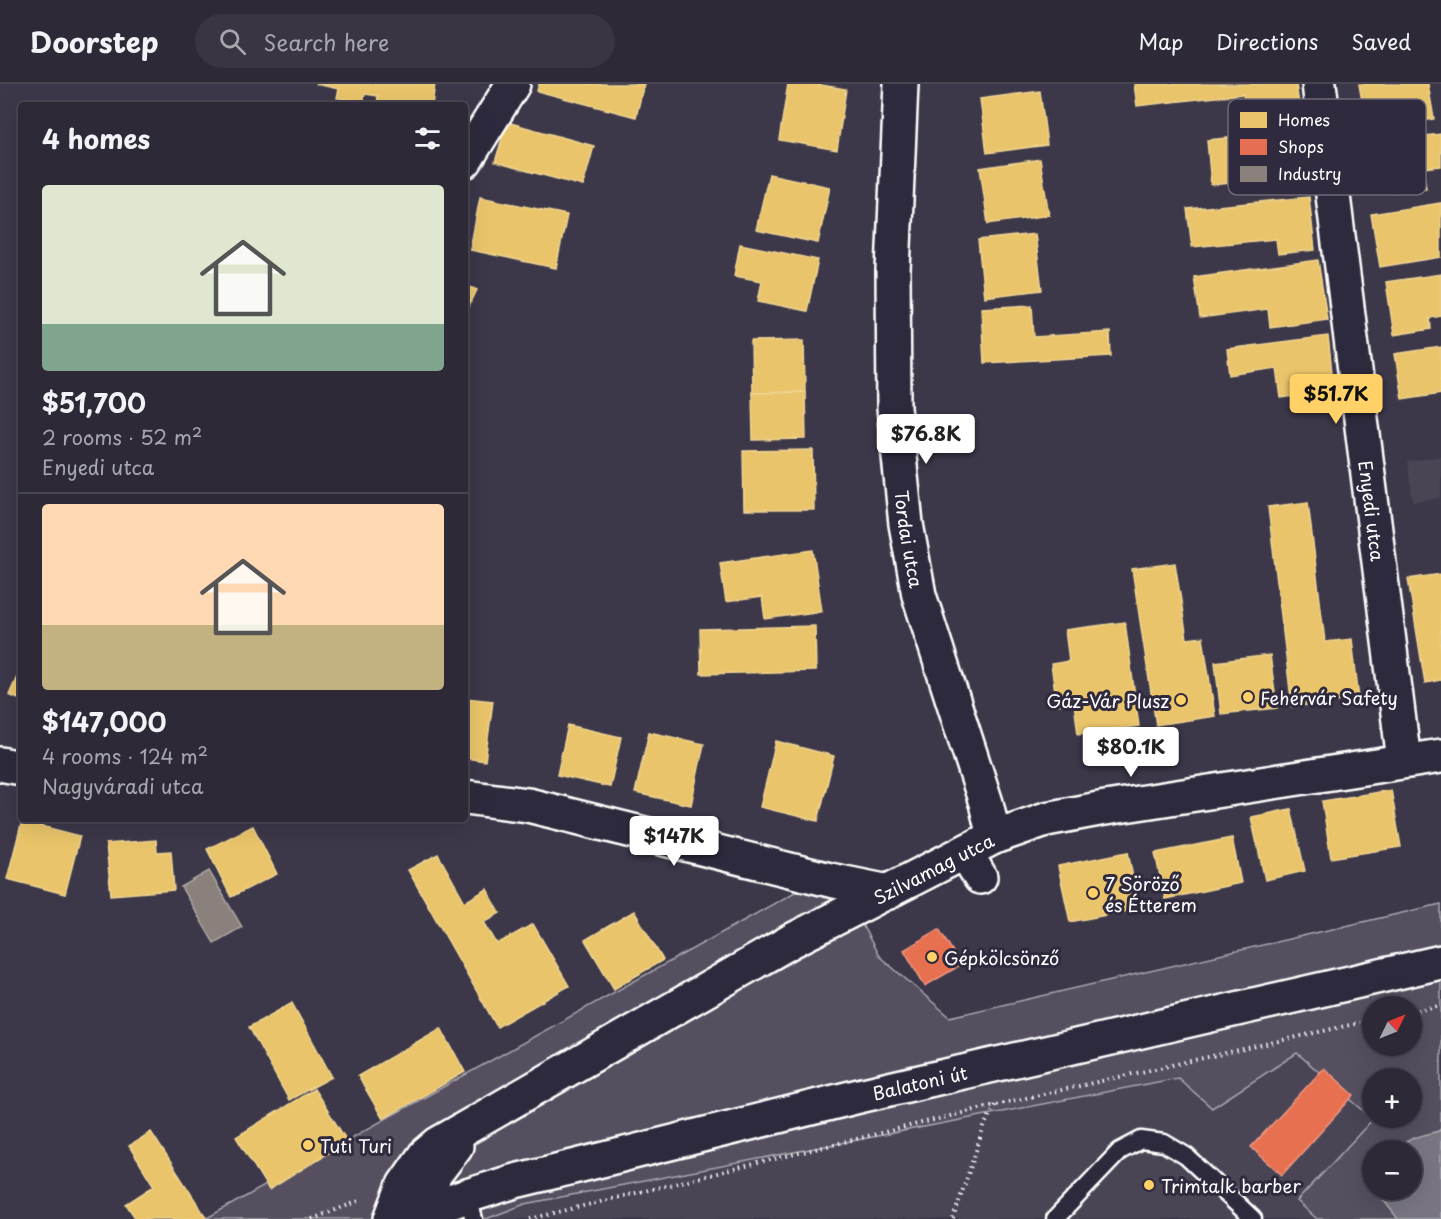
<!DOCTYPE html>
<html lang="en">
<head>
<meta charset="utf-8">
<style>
  body { margin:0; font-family:"Playpen Sans",sans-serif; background:#393542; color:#f1f3f6; height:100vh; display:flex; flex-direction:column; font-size:22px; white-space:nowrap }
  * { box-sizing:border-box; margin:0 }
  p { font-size:20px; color:#a7a6ad }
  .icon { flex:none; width:33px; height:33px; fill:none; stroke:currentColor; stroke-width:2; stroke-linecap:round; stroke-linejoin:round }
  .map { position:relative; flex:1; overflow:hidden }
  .drawer { position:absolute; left:18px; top:18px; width:450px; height:720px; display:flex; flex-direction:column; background:#2d2937; border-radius:6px; box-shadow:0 6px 24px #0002,0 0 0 2px #484552 }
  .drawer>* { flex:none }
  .needle { width:39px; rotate:47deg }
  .buttons { position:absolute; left:1362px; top:912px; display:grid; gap:12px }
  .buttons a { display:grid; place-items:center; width:60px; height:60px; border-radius:50%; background:#2d2937; box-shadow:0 6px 24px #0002,0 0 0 2px #484552; font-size:30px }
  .price { position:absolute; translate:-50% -51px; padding:0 14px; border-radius:6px; background:#fff; color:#222; font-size:20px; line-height:39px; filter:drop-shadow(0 2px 3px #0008) }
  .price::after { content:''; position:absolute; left:50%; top:36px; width:18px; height:14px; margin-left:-9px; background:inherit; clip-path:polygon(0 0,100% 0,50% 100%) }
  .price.active { background:#ffd166; color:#111 }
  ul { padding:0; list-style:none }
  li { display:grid; align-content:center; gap:12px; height:318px; padding:0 24px }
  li+li { border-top:2px solid #484552 }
  li span { display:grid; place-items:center; height:186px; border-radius:6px; color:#555 }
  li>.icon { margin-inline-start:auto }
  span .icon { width:108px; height:108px; fill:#fffc; stroke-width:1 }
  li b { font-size:26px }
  h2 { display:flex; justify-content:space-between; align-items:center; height:72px; padding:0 24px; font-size:26px }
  header { display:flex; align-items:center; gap:36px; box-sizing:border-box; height:84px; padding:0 30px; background:#2d2937; border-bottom:2px solid #484552 }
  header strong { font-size:28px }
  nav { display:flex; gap:33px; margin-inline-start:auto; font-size:21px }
  .search { width:420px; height:54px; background:#393542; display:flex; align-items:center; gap:15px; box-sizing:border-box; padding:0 21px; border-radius:33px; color:#a7a6ad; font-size:22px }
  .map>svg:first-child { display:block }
  .built { fill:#494455 }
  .green { fill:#555060; stroke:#aaa8b0; stroke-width:1.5; fill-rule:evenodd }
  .water { fill:#797682; stroke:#afadb4; stroke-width:1.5 }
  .homes { fill:#e9c46a; stroke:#f0d697; stroke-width:1.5 }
  .shops { fill:#e76f51; stroke:#ee9a85; stroke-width:1.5 }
  .industry { fill:#8a817c; stroke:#ada7a3; stroke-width:1.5 }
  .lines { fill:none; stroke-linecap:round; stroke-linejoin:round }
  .lane-casing { stroke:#fff; stroke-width:21 }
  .street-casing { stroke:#fff; stroke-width:38 }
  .secondary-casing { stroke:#fff; stroke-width:38 }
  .path { stroke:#fff; stroke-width:4; stroke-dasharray:1.5 4.5; stroke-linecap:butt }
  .lane { stroke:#2f2a3d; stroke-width:16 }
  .street { stroke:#2f2a3d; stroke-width:33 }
  .secondary { stroke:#2f2a3d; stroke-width:33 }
  .poi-dot { fill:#ffd166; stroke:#2f2a3d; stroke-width:2 }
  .labels { text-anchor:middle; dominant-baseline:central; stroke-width:6; stroke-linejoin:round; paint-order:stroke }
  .street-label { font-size:18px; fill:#fff; stroke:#2f2a3d }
  .poi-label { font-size:18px; fill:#fff; stroke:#2f2a3d; text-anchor:start }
  .key { fill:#2f2a3d; stroke:#6d6a77; stroke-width:1.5 }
  .key-label { font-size:16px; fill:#fff }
</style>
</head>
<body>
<header>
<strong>Doorstep</strong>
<div class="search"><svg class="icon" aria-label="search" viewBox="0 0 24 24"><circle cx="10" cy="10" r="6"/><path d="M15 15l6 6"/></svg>Search here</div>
<nav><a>Map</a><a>Directions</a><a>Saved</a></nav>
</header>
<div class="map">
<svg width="1441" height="1135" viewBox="0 0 1441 1135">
  <rect width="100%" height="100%" fill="#3c3749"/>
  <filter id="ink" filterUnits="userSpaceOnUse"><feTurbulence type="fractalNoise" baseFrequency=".0167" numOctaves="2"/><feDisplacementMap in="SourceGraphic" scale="12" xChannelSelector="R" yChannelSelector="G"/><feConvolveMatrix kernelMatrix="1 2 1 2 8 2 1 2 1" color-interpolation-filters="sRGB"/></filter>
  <g filter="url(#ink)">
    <!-- built -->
    <g class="built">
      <polygon points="1441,372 1441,414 1413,418 1407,378"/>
      <polygon points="1297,969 1373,1035 1297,1117 1317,1135 486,1135 525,1120 1178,994 1212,1024"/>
    </g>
    <!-- green -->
    <path class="green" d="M833,787L879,872L950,933L1441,820V1135H1317L1297,1117L1373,1035L1297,969L1212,1024L1178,994L525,1120L486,1135H205ZM1372,922H1412V962H1372ZM1372,994H1412V1034H1372ZM1372,1066H1412V1106H1372Z"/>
    <!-- water -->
    <path class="water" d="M1441,1044V1135H1398L1378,1109V1106H1412V1066H1395C1409,1053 1421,1052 1439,1047Z"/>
    <!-- homes -->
    <g class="homes">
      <polygon points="316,0 435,0 432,21 377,21 378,12 365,10 363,19 337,14 339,5"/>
      <polygon points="539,0 644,0 636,33 537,7"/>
      <polygon points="788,0 815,0 846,5 837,66 779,56"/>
      <polygon points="1134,0 1296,0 1299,21 1245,28 1243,10 1137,22"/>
      <polygon points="1359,0 1428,0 1434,35 1367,46"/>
      <polygon points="1040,7 1047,61 987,69 980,15"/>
      <polygon points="507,38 594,62 583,102 495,78"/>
      <polygon points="1300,47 1305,92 1211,101 1207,56"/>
      <polygon points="1441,50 1441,82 1423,84 1426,104 1375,110 1369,58"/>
      <polygon points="1040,75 1049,131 988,140 980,84"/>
      <polygon points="769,90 830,103 818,159 756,146"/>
      <polygon points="480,113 567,131 556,184 470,166"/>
      <polygon points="1309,113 1315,166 1278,170 1276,155 1192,163 1187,125"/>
      <polygon points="1441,119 1441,173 1380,183 1371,130"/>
      <polygon points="1035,150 1042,206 984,213 978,156"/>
      <polygon points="740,160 818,176 807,227 758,217 762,197 734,192"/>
      <polygon points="1318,176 1327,235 1270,243 1268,225 1200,234 1194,193"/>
      <polygon points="1441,190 1441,232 1430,234 1431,245 1394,251 1386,198"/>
      <polygon points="465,201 477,206 465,231"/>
      <polygon points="1032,221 1034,253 1110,248 1111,272 984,279 981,224"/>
      <polygon points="1328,252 1334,307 1281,314 1277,284 1230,291 1227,265"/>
      <polygon points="804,256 805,308 752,309 751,257"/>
      <polygon points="1441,263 1441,309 1402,315 1395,270"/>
      <polygon points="805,308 806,355 753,356 752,309"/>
      <polygon points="813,366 814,426 744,426 743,367"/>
      <polygon points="1308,418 1325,558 1352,555 1359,615 1292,623 1268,423"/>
      <polygon points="813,466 822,527 765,535 762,513 726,518 720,479"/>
      <polygon points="1175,479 1187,555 1203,553 1215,632 1156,641 1132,485"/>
      <polygon points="1441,490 1441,596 1425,599 1408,495"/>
      <polygon points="1125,538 1139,642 1078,650 1074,619 1057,621 1051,580 1069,577 1065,546"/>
      <polygon points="815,542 816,587 701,590 700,545"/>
      <polygon points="1270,571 1277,624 1221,630 1215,578"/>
      <polygon points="21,584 21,616 9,611"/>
      <polygon points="465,614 493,617 485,677 465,674"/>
      <polygon points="568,641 621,653 610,703 557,691"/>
      <polygon points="649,648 704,660 691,721 635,709"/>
      <polygon points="776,657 834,672 818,737 760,723"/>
      <polygon points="1391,706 1401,763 1331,774 1322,717"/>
      <polygon points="1291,725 1305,787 1265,796 1251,733"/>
      <polygon points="22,737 80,752 65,810 7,795"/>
      <polygon points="253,742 277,790 231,813 207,765"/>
      <polygon points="1232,754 1241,799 1165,815 1155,769"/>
      <polygon points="156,756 157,768 171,767 174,806 111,811 106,760"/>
      <polygon points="1128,768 1139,825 1070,838 1058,782"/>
      <polygon points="438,770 465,818 487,805 500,829 484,838 497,860 533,840 569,902 497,943 408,786"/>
      <polygon points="634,827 663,876 614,905 585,856"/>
      <polygon points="292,919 332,993 289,1016 249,943"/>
      <polygon points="441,944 465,988 383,1035 358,992"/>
      <polygon points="314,1005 347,1057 269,1106 236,1053"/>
      <polygon points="151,1048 206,1133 203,1135 136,1135 126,1120 154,1102 129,1062"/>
    </g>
    <!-- shops -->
    <g class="shops">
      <polygon points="939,845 961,881 925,902 904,866"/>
      <polygon points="1324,984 1354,1011 1282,1091 1251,1063"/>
    </g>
    <!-- industry -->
    <polygon class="industry" points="209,787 242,843 214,859 181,803"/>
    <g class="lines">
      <!-- lane casing -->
      <g class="lane-casing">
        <g id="lane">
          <polyline points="467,1112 474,1135"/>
          <polyline points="1055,1135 1120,1067 1141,1056 1164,1059 1186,1072 1253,1135"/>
        </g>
      </g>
      <!-- street casing -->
      <g class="street-casing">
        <g id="street">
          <path id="s1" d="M901,0L893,187L894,324L906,440L919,511L986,719L994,753"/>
          <path id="s2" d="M1319,0L1404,677"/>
          <polyline points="465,77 513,0"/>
          <polyline points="0,680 21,684"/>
          <polyline points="465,713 528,721 830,796 889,808"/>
          <polyline points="966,769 980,793"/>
          <polyline points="426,1126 434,1091 456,1062"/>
          <path id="s3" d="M391,1135L404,1101L425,1071L438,1060L793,856L994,753L1046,735L1099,725L1441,672"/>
        </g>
      </g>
      <!-- secondary casing -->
      <g class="secondary-casing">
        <g id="secondary">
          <path id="s4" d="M404,1135L467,1112L515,1097L577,1082L859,1012L1441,878"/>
        </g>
      </g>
      <!-- path -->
      <g class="path">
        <polyline points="1412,928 1441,921"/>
        <polyline points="312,1135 362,1116"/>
        <polyline points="530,1135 995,1021 1372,936"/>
        <polyline points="953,1135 985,1040 995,1021"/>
      </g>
      <!-- lane -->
      <use href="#lane" class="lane"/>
      <!-- street -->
      <use href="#street" class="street"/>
      <!-- secondary -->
      <use href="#secondary" class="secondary"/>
    </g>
  </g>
  <!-- markers -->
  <g class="poi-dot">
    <circle cx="1248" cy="613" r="6"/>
    <circle cx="1181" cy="616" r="6"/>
    <circle cx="1093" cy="809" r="6"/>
    <circle cx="932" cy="873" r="6"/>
    <circle cx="308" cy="1061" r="6"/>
    <circle cx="1149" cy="1101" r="6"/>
  </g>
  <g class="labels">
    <!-- street labels -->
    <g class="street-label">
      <text stroke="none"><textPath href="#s2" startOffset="430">Enyedi utca</textPath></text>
      <text stroke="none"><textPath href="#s1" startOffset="456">Tordai utca</textPath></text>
      <text stroke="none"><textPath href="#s3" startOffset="657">Szilvamag utca</textPath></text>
      <text stroke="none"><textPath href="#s4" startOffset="534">Balatoni út</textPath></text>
    </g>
    <!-- poi labels -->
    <g class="poi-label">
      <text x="1260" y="613">Fehérvár Safety</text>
      <text x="1169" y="616" text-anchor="end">Gáz-Vár Plusz</text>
      <text x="1105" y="799">7 Söröző<tspan x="1105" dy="21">és Étterem</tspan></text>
      <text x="944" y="873">Gépkölcsönző</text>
      <text x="320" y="1061">Tuti Turi</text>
      <text x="1161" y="1101">Trimtalk barber</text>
    </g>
  </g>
  <!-- legend -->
  <rect x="1228" y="15" width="198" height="96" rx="9" class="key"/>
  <rect x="1240" y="28" width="27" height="16" fill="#e9c46a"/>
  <rect x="1240" y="55" width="27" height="16" fill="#e76f51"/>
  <rect x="1240" y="82" width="27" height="16" fill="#8a817c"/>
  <g class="key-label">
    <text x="1278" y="42">Homes</text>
    <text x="1278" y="69">Shops</text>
    <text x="1278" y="96">Industry</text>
  </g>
</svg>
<div class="buttons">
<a><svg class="needle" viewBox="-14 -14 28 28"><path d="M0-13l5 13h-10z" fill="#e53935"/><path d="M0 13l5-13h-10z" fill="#a7a6ad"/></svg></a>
<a>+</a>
<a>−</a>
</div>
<b class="price active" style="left:1336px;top:341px">$51.7K</b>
<b class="price" style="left:926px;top:381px">$76.8K</b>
<b class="price" style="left:1131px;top:694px">$80.1K</b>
<b class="price" style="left:674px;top:783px">$147K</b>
<section class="drawer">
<h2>4 homes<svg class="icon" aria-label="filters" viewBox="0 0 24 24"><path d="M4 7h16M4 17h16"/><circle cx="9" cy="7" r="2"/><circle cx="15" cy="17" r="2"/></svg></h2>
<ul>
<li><span style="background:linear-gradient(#dfe7d0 75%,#7fa58c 0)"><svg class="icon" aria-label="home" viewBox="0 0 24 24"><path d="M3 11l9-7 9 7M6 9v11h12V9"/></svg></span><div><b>$51,700</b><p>2 rooms · 52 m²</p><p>Enyedi utca</p></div></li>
<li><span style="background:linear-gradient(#ffd9b3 65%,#c2b280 0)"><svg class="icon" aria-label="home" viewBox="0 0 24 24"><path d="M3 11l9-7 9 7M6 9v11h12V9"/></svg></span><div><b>$147,000</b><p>4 rooms · 124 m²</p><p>Nagyváradi utca</p></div></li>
</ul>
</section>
</div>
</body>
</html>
